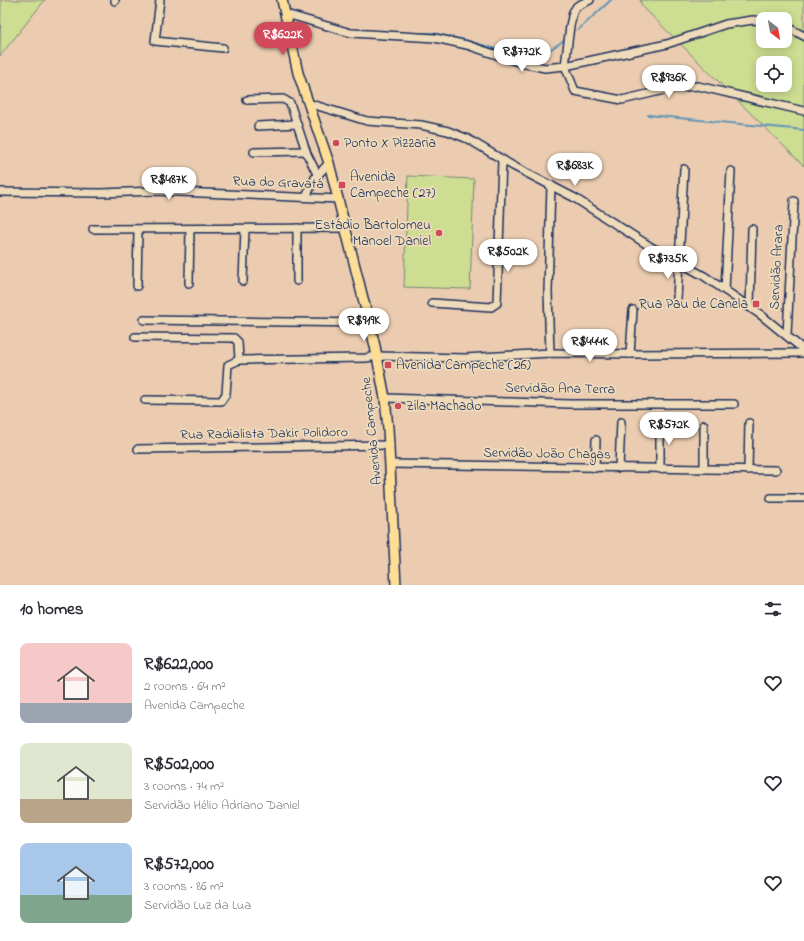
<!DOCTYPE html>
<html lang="en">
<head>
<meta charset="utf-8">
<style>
  body { margin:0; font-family:"Indie Flower",sans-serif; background:#f7f7f7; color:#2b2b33; height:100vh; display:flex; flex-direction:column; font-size:15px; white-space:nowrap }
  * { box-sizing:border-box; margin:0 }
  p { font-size:13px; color:#7c7c81 }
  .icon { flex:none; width:22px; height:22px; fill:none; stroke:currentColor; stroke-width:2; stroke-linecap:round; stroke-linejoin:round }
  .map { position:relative; height:585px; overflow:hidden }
  .sheet { display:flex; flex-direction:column; background:#fff; flex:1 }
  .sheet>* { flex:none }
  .needle { width:26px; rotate:149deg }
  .tools { position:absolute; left:756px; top:12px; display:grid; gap:8px }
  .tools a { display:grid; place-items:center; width:36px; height:36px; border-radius:8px; background:#fff; box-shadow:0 2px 10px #0003; font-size:20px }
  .price { position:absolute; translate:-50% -34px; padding:0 9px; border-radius:14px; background:#fff; color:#222; font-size:13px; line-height:26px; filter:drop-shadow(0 1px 2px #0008) }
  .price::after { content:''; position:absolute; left:50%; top:24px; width:12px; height:9px; margin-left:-6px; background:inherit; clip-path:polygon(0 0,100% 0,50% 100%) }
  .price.active { background:#d1495b; color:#fff }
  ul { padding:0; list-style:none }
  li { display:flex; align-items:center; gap:12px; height:100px; padding:0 20px }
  li span { display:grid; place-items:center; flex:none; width:112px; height:80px; border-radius:8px; color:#555 }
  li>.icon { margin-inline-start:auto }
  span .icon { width:48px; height:48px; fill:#fffc; stroke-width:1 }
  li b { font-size:17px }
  h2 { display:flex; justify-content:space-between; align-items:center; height:48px; padding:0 20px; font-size:17px }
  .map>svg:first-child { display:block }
  .green { fill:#cddd91; stroke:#748678; fill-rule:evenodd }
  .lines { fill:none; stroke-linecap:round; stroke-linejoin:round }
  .stream { stroke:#6295b8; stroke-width:2 }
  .minor-casing { stroke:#1b2f5e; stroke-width:10 }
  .major-casing { stroke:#1b2f5e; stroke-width:12 }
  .minor { stroke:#efdbb9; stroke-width:7 }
  .major { stroke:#fedd96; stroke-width:9 }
  .poi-dot { fill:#d1495b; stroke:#efdbb9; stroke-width:1.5 }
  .labels { text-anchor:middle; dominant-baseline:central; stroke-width:3.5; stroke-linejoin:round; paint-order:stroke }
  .poi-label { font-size:14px; fill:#1b2f5e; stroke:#efdbb9; text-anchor:start }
  .street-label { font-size:14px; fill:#1b2f5e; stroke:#efdbb9 }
</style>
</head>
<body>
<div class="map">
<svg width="804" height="585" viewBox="0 0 804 585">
  <rect width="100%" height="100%" fill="#ebccb0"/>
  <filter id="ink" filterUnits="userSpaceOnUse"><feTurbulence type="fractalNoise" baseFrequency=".025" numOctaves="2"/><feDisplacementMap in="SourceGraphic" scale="8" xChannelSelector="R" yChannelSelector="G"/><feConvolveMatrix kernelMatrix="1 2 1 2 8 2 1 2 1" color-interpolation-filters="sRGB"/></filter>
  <g filter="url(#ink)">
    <!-- green -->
    <g class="green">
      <polygon points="1,0 45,0 0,56"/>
      <path d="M640,0H804V166L642,6ZM763,19H785V41H763ZM763,63H785V85H763Z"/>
      <polygon points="408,176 474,179 470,289 404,287"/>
    </g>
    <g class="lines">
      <!-- stream -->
      <g class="stream">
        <polyline points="578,30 611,0"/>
        <polyline points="413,33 432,33 465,40 525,57 539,57 566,39"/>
        <polyline points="648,115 804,130"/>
      </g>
      <!-- minor casing -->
      <g class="minor-casing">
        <g id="minor">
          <polyline points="160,0 155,41 223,48"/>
          <polyline points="590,0 577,6 573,12 570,26 565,66 575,91 622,100 673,88 698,86 804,111"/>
          <polyline points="115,1 115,0"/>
          <polyline points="286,14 351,33 435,38 467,45 521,63 545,68 565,66 667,44 726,24 753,20 763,21"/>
          <polyline points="785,26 804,36"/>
          <polyline points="247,100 283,99 290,103 307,154 318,176"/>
          <polyline points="308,103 367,121 421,125 448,131 468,139 513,166 573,197 651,247 704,276 761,315 804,350"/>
          <polyline points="258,126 297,124"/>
          <polyline points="254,152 306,151"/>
          <polyline points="0,192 101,193 156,191 339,199"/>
          <polyline points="306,197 315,178 329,163"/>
          <polyline points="93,229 347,228"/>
          <polyline points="243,281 245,229"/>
          <polyline points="297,281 297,228"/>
          <polyline points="189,283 190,229"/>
          <polyline points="137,286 138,230"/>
          <polyline points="725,290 731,171"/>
          <polyline points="677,299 684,169"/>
          <polyline points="432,303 491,307 497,303 502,160"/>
          <polyline points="750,307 752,229"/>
          <polyline points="144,320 370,323"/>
          <polyline points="787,334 794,201"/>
          <polyline points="135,337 234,338 238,342 239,360 366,358 377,356 465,358 550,353 630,354 804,353"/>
          <polyline points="550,353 548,292 551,185"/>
          <polyline points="630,354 633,310"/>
          <polyline points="385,398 569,404 734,404"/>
          <polyline points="145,400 221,401 226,394 228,365 239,360"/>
          <polyline points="138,449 390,445"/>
          <polyline points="390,464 776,470"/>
          <polyline points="595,468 596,440"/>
          <polyline points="619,468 621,422"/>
          <polyline points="660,469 660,423"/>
          <polyline points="704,469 704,425"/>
          <polyline points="748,470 749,423"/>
          <polyline points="771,498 804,498"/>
        </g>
      </g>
      <!-- major casing -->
      <g class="major-casing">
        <polyline id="major" points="282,0 298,73 329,163 375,346 385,398 388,428 396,585"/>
      </g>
      <!-- minor -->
      <use href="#minor" class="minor"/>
      <!-- major -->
      <use href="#major" class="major"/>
    </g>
  </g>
  <!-- markers -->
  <g class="poi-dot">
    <circle cx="336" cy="143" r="4"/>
    <rect x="338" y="181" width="8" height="8" rx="2"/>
    <circle cx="439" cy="233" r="4"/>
    <rect x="752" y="300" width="8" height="8" rx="2"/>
    <rect x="384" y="361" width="8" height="8" rx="2"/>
    <circle cx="398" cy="406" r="4"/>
  </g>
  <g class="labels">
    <!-- poi labels -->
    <g class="poi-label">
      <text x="344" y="143">Ponto X Pizzaria</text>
      <text x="350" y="177">Avenida<tspan x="350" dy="16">Campeche (27)</tspan></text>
      <text x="431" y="225" text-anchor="end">Estádio Bartolomeu<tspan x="431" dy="16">Manoel Daniel</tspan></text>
      <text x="748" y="304" text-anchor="end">Rua Pau de Canela</text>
      <text x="396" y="365">Avenida Campeche (26)</text>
      <text x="406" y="406">Zila Machado</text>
    </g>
    <!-- street labels -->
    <g class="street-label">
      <text transform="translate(278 183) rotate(2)">Rua do Gravatá</text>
      <text transform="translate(777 267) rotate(-87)">Servidão Arara</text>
      <text transform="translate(560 389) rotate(1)">Servidão Ana Terra</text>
      <text transform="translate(372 431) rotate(-96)">Avenida Campeche</text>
      <text transform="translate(264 434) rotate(-1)">Rua Radialista Dakir Polidoro</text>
      <text transform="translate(547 454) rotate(1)">Servidão João Chagas</text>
    </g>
  </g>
</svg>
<div class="tools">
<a><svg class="needle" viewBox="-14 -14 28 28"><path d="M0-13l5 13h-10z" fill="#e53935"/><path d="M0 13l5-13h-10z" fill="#7c7c81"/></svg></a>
<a><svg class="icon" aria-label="locate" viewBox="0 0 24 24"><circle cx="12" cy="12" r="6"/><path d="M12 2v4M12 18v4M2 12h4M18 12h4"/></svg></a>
</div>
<b class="price active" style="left:283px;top:56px">R$622K</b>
<b class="price" style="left:522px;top:73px">R$772K</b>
<b class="price" style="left:669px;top:99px">R$936K</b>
<b class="price" style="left:575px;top:187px">R$683K</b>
<b class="price" style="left:169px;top:201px">R$487K</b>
<b class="price" style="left:508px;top:273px">R$502K</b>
<b class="price" style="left:668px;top:280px">R$735K</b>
<b class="price" style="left:364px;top:342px">R$919K</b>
<b class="price" style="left:590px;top:363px">R$444K</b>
<b class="price" style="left:669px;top:446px">R$572K</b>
</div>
<section class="sheet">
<h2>10 homes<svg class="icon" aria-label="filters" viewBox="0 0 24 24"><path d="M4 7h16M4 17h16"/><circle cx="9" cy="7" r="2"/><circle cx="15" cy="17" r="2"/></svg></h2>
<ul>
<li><span style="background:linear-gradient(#f6c9c9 75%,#9aa5b1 0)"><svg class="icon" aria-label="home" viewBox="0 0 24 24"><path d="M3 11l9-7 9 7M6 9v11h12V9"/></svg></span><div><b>R$622,000</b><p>2 rooms · 64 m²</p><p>Avenida Campeche</p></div><svg class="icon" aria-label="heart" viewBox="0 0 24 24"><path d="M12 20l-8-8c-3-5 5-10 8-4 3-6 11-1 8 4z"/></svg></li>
<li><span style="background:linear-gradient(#dfe7d0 70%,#b9a48a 0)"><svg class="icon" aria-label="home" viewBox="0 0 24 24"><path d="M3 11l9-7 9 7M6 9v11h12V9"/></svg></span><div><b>R$502,000</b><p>3 rooms · 74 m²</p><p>Servidão Hélio Adriano Daniel</p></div><svg class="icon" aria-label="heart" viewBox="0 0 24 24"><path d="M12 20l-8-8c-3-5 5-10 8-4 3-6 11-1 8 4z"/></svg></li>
<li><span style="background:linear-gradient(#a9c7e8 65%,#7fa58c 0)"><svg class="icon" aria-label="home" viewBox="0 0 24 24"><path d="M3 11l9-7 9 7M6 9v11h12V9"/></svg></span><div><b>R$572,000</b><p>3 rooms · 86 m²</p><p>Servidão Luz da Lua</p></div><svg class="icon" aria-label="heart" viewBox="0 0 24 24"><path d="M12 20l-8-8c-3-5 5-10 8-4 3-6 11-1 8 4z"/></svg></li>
</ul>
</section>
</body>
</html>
